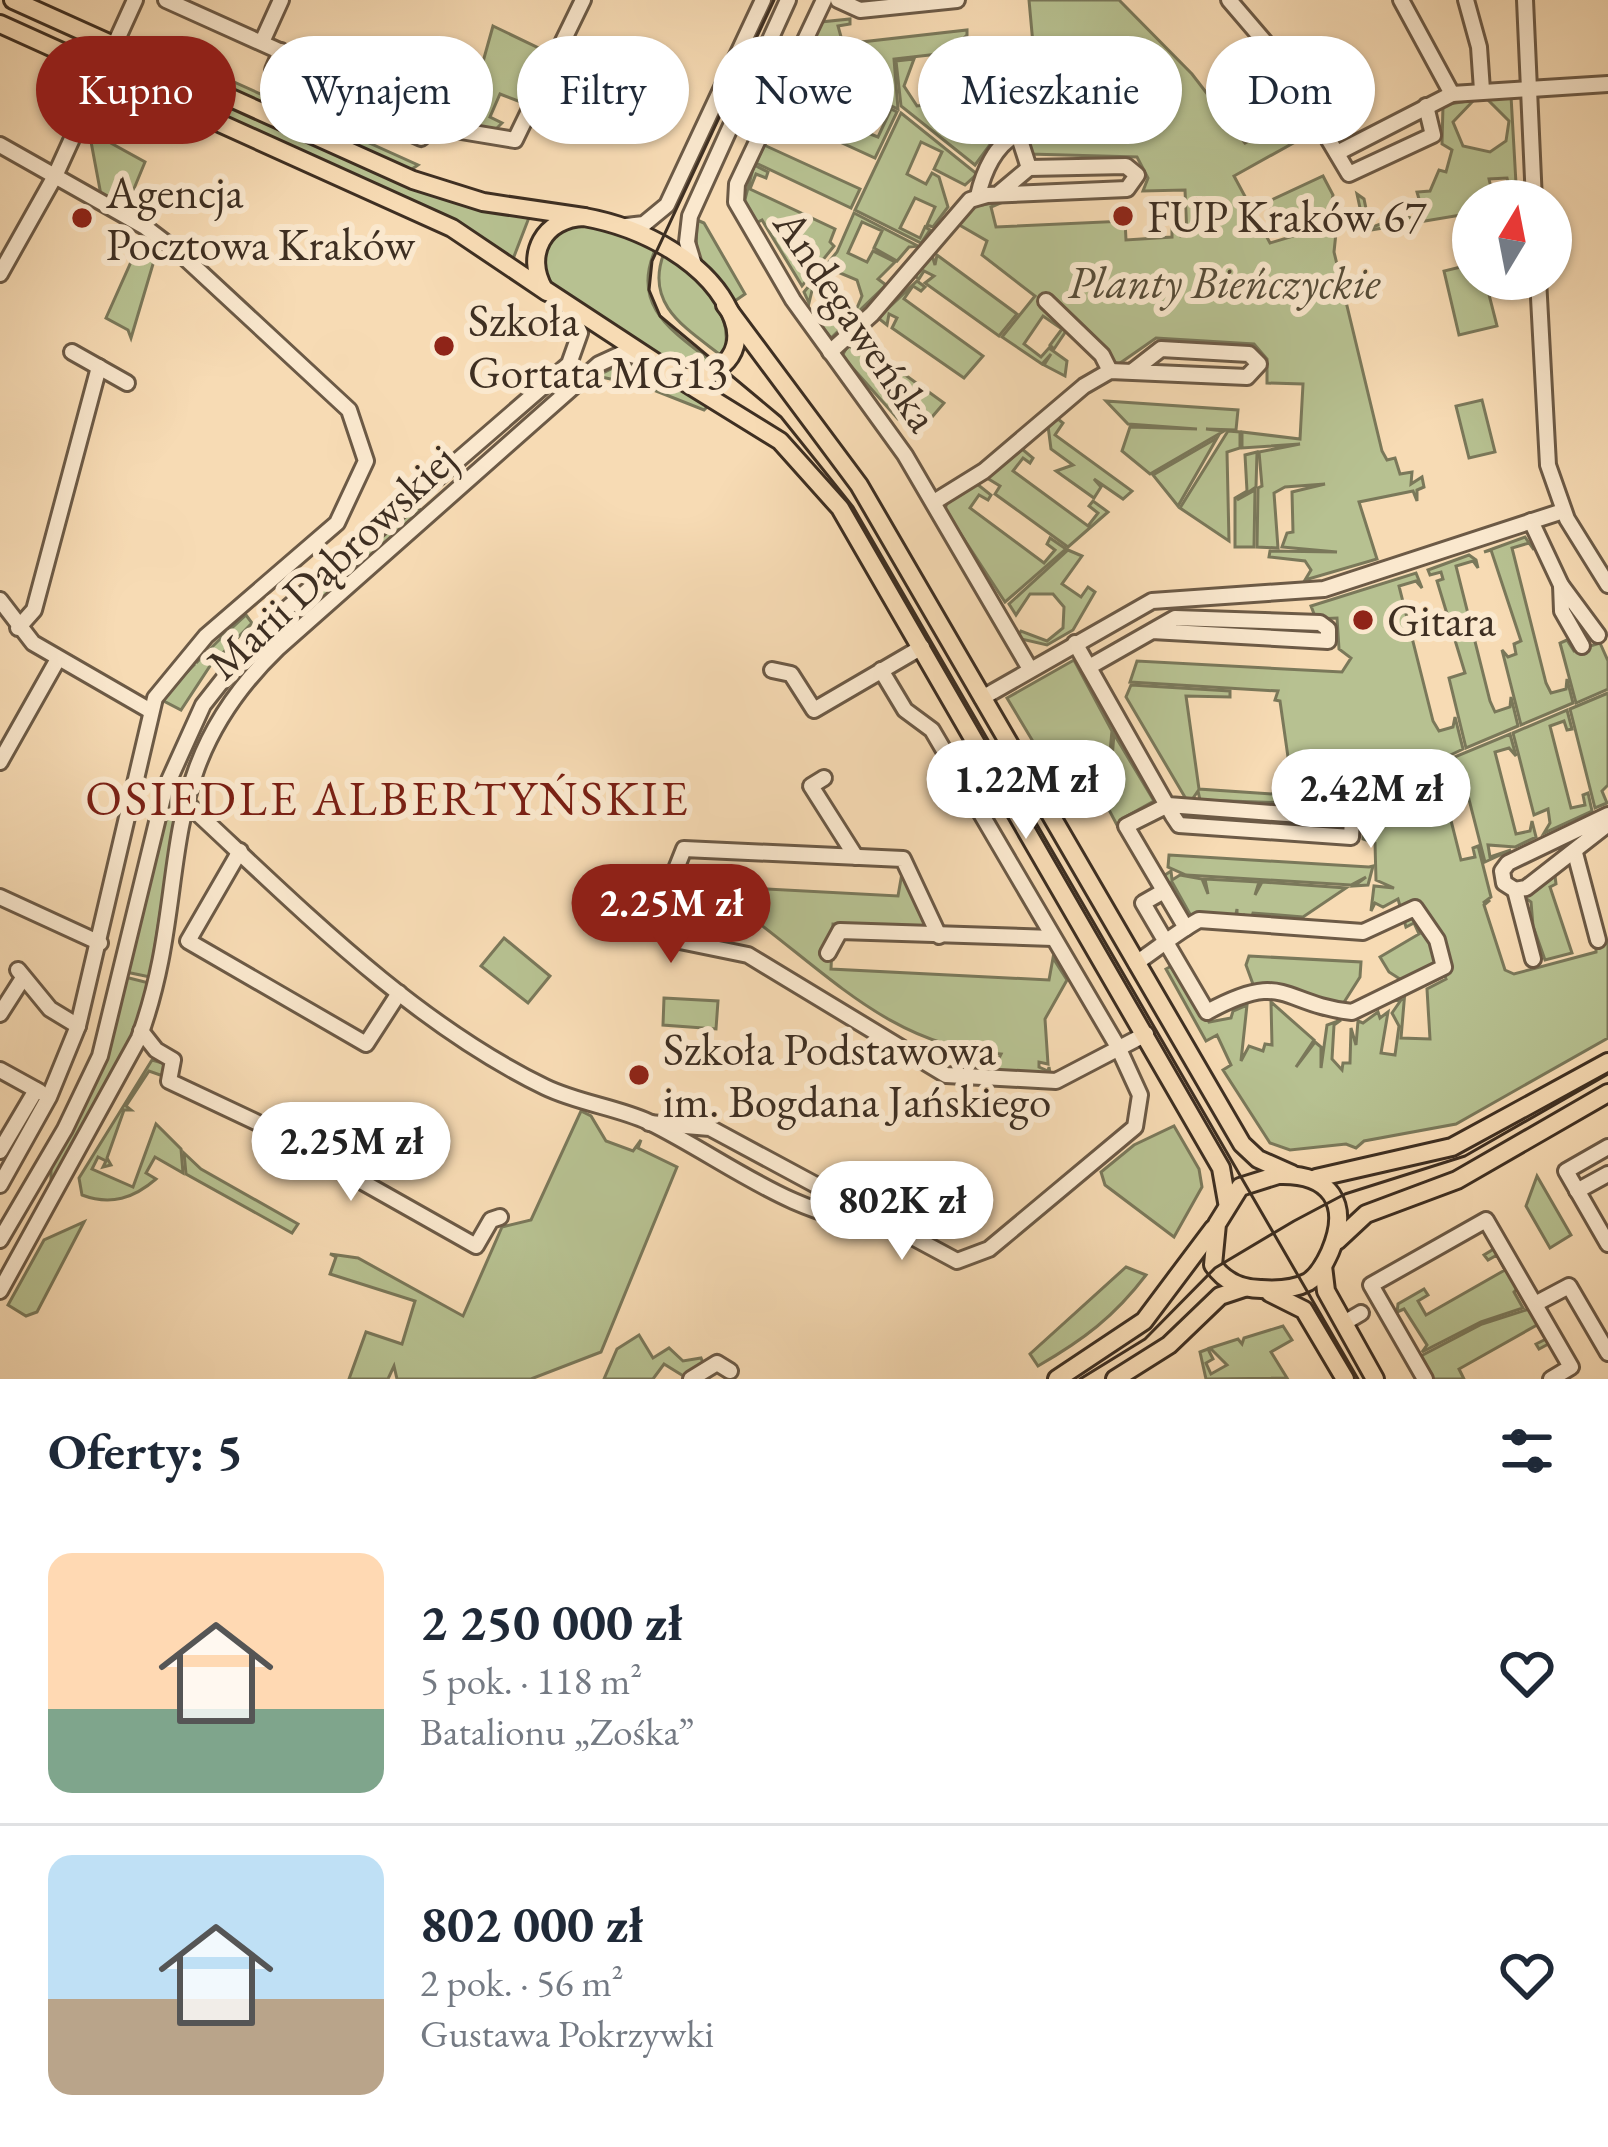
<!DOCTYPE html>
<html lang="pl">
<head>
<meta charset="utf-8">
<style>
  body { margin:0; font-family:"EB Garamond",serif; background:#f2f2f3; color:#1f2937; height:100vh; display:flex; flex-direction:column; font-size:45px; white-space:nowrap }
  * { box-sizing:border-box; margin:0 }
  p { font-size:39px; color:#747a83 }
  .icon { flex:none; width:66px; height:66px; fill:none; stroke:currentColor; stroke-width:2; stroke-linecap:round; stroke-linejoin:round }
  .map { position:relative; height:1379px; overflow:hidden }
  .panel { display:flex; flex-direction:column; background:#fff; flex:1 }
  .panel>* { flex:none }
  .top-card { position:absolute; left:36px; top:36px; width:1536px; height:108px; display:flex; gap:24px }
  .needle { width:78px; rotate:10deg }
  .tools { position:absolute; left:1452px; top:180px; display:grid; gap:24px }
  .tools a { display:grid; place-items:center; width:120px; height:120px; border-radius:50%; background:#fff; box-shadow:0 3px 9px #0004; font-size:60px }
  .price { position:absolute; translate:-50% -102px; padding:0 27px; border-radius:42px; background:#fff; color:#222; font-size:39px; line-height:78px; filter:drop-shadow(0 3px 6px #0008) }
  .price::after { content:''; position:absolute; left:50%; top:72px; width:36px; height:27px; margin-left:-18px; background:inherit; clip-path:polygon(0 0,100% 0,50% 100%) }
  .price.selected { background:#8f2418; color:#fff }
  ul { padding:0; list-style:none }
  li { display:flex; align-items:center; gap:36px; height:300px; padding:0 48px }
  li+li { border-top:3px solid #e0e1e3 }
  li span { display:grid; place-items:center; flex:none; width:336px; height:240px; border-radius:24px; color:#555 }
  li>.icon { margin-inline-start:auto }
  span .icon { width:144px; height:144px; fill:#fffc; stroke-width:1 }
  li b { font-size:51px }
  h2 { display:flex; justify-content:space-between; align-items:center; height:144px; padding:0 48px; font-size:51px }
  .chip { padding:0 42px; border-radius:54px; background:#fff; box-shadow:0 3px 9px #0004; font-size:42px; line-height:108px }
  .chip.selected { background:#8f2418; color:#fff }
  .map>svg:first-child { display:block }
  .green { fill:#b7c191; stroke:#7a785a; stroke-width:3 }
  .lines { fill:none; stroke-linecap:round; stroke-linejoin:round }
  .minor-casing { stroke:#6c5a46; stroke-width:20 }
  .major-casing { stroke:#3e2f22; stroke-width:22 }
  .minor { stroke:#fae8ce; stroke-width:14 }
  .major { stroke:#f7dbb4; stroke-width:16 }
  .tram { stroke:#3e2f22; stroke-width:3 }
  .poi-dot { fill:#8f2418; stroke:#fae8ce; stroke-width:4.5 }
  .labels { text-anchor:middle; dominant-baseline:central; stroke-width:12; stroke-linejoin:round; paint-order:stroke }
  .poi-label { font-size:45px; fill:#3e2f22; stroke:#fae8ce; text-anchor:start }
  .park-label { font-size:45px; font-style:italic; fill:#564c38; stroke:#fae8ce }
  .street-label { font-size:45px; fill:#3e2f22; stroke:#fae8ce }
  .neighbourhood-label { font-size:48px; letter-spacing:3px; fill:#7a1f14; stroke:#fae8ce }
</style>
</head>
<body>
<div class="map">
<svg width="1608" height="1379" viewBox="0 0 1608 1379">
  <rect width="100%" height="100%" fill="#f7dbb4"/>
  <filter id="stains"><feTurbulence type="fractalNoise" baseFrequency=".00167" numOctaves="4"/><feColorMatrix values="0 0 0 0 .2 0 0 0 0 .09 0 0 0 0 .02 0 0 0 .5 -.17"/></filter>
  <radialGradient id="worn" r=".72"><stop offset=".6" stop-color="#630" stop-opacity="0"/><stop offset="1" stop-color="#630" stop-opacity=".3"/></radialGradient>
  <!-- green -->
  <g class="green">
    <polygon points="1029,0 1119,0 1192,74 1245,143 1293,117 1313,132 1234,176 1270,243 1337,223 1334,252 1382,451 1387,460 1395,458 1400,474 1412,472 1411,484 1422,477 1424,487 1417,490 1417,501 1413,491 1359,502 1377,559 1305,580 1311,570 1305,561 1269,557 1270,551 1337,552 1282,547 1287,533 1293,532 1292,492 1325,484 1285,487 1274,493 1278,548 1257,547 1258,488 1262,486 1259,452 1300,444 1242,448 1242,432 1300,439 1303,384 1267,383 1267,359 1254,344 1156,338 1113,368 1041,301 1039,305 1068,328 1054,349 1050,345 1062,329 1043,316 1024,344 1041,357 1049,348 1067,361 1065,376 1044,365 1051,354 1042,364 1002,337 1035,296 982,255 987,241 956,223 976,206 1005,201 991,207 996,227 1125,221 1126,240 1172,237 1172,220 1180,219 1181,236 1187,236 1185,190 1143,191 1148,178 1137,157 1029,154 1018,85 1025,84 1027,94 1033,94 1036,111 1056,111 1054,89 1070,86 1068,65 1040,65 1041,78 1027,79 1026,63 1039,57 1021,60 1003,49 1033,44"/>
    <polygon points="850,19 850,24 838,26 843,44 967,30 967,35 947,53 894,59 898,109 823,74 828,65 819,60 825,46 813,41 808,50 821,22"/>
    <polygon points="493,26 549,53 526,104 500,94 490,117 502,123 494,131 465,126"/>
    <polygon points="154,46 418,165 409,171 146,50"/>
    <polygon points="914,59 904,86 917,106 998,97 1000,113 1007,111 1005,133 998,134 975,165 901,106 896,61"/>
    <polygon points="138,68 225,106 530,215 513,259 462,227 131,78"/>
    <polygon points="1511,96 1517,201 1506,201 1511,196 1507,178 1489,179 1494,201 1473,201 1473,213 1365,231 1357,194 1364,199 1370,228 1386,222 1385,213 1391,209 1413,219 1425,215 1428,206 1421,206 1417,192 1430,191 1439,170 1446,172 1452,150 1442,144 1443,105 1474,100 1453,122 1463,146 1490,152 1506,141 1509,121 1488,100"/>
    <polygon points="785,101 878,137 891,109 897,112 875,158 779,114"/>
    <polygon points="901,113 977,174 965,185 934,169 942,152 921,142 907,174 926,184 932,173 939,177 948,207 933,227 927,225 935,207 915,198 900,228 920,238 925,227 930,230 921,243 855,210"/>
    <polygon points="89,131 145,162 126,208 101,195"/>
    <polygon points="764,145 860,189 851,208 756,163"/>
    <polygon points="754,165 768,172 766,178 756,174 750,189 835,229 830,242 834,246 802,286 762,220 756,223 744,203"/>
    <polygon points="1323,176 1333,195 1329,217 1281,232 1267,202"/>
    <polygon points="854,213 918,246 909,247 897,261 874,248 882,231 862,222 848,253 867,262 873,251 895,262 878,279 886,285 831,338 813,317 839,322 854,315 862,296 857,280 833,270 815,278 809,303 804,292 837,252"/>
    <polygon points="697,220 704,223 745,294 732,303 696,254"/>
    <path d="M584,225L620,231L656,248C629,307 674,332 716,365L684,372L552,287L545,277L542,251L562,227Z"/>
    <polygon points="143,235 156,254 131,338 128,330 106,318"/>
    <polygon points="931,252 935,265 937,255 1017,314 999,336 925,283 934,276 924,271 919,279 913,275"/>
    <path d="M664,253C699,278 738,313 723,357C686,328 644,305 664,253Z"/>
    <polygon points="1473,264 1473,279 1485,279 1497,326 1459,335 1444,271"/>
    <polygon points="917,281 925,287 921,291 913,286 904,299 983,356 964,378 892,328 897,318 889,314 887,325 878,318"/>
    <polygon points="848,345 856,351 864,345 944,403 932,417 898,419 842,356"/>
    <polygon points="627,361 640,364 710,404 704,410 646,387 597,376"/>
    <polygon points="1482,400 1495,452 1469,458 1456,406"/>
    <polygon points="1106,401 1238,410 1236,430 1206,429 1224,431 1150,474 1122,451 1130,427 1197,429 1128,424"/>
    <polygon points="1058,419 1063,423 1055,435 1132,491 1123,499 1094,479 1101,487 1094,498 1056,471 1073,465 1051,449 1048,426"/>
    <polygon points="1228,431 1240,432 1240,448 1227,452 1229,541 1180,508"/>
    <polygon points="1217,438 1178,506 1153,475"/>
    <polygon points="1022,449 1033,458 1030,463 1023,458 1013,471 1088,526 1098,513 1089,506 1093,501 1108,512 1068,547 995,494 1000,486 987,478"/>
    <polygon points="1257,452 1256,487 1237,500 1255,490 1254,547 1235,547 1235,498 1247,491 1245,455"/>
    <polygon points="977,484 991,495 988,500 979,495 970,508 1044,563 1055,550 1047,544 1050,538 1066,549 1005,602 945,510 947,502"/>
    <polygon points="415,504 425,515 308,619 298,608"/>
    <polygon points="1525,537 1534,550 1529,543 1512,548 1546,683 1551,693 1566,689 1567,679 1573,703 1521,725 1502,650 1508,657 1516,654 1514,644 1521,641 1491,550 1484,552"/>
    <polygon points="1068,550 1082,556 1062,584 1081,597 1088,587 1095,592 1073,630 1047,645 1017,638 1021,631 1047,641 1063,628 1064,607 1053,594 1030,594 1016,615 1009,604"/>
    <polygon points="1469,555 1476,560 1478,568 1473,561 1456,566 1490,701 1495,712 1510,707 1511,697 1518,726 1466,748 1449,678 1465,673 1437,581 1443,579 1441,572 1430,575 1428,570"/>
    <polygon points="1416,573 1422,588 1416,581 1399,586 1433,721 1439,731 1453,727 1455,717 1463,749 1442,759 1430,752 1439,760 1433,766 1510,734 1516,756 1509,748 1495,752 1516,834 1530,831 1532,821 1536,837 1515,847 1488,845 1490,857 1511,850 1485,862 1464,780 1456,781 1454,773 1440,777 1461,860 1475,857 1473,848 1478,846 1491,897 1483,903 1490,900 1484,905 1505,970 1514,974 1596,952 1596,945 1608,942 1608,1038 1456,1124 1364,1141 1356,1148 1346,1144 1290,1150 1270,1143 1223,1070 1231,1065 1217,1035 1206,1041 1166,969 1175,964 1209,1022 1231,1018 1233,1011 1247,1005 1241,1061 1249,1046 1263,1051 1265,1044 1272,1045 1271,1002 1314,1040 1296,1067 1315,1042 1321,1047 1321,1068 1327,1025 1341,1020 1334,1025 1332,1059 1342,1070 1343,1063 1350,1063 1351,1028 1356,1045 1358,1021 1363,1023 1378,1012 1380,1018 1388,1012 1381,1053 1395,1055 1399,1026 1392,1013 1401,1000 1393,1001 1405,991 1401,1038 1430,1039 1427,989 1446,979 1439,960 1406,983 1389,972 1380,957 1419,934 1414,923 1406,927 1398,899 1383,907 1375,903 1371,911 1374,886 1394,888 1376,880 1375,843 1363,839 1363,810 1295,806 1280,701 1275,700 1278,691 1130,682 1137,661 1342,672 1351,658 1339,649 1337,618 1316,619 1311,606"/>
    <polygon points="246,615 252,623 210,666 181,710 160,699 194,665 191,658 197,662 221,638 218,631 224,635"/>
    <polygon points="1567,640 1574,651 1600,643 1608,661 1608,689 1576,703 1560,643"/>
    <polygon points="1074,660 1112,731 1105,804 1090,787 1068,800 1007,698"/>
    <polygon points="1131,685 1230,691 1230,697 1186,696 1199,789 1288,795 1289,803 1200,800 1198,791 1189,804 1126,697"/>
    <polygon points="1608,693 1608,785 1602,791 1607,803 1595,808 1570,709"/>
    <polygon points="1567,710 1572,729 1567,730 1564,721 1550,726 1571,808 1585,805 1583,795 1588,793 1592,811 1544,833 1550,823 1548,809 1534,815 1513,733"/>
    <polygon points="1114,734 1154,801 1120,820 1118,827 1108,808"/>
    <polygon points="167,799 176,800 177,807 150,977 126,972"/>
    <polygon points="1169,855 1369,867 1373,866 1368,885 1354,886 1366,877 1351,885 1186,875 1168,867"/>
    <polygon points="1171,871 1172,880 1180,875 1202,879 1208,894 1205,879 1259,882 1255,895 1262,882 1346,888 1303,917 1253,913 1251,920 1244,915 1237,919 1237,909 1235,919 1191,916 1172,882 1166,885 1159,879"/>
    <path d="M902,873L929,927L833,924L831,969L1049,980L1053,958L1067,980L1045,1019L1048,1064L1039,1062V1067L1048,1071L1049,1067L1050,1073L993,1070L1001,1054C900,1048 837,983 760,924V918L731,916L730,906L676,903V884L898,896Z"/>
    <polygon points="1555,876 1556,884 1550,887 1572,953 1545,960 1533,926 1531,902 1524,897"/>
    <polygon points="504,938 550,976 528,1003 481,966"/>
    <polygon points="1249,956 1361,962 1360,977 1341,1007 1286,987 1254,987 1246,965"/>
    <polygon points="125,977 149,983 131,1044 51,1184 51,1168 89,1096"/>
    <polygon points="664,998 718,1001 716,1029 663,1025"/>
    <path d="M152,1060L166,1064L163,1076L149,1071L126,1106L131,1110H124L107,1158L111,1165L103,1167L106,1161L98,1157L92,1169L133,1187L156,1124L181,1149L183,1173L155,1157L146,1173L156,1179C134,1198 111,1206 82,1195L79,1178Z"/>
    <polygon points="581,1111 591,1116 606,1141 633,1151 641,1140 638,1148 677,1167 601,1352 531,1379 397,1379 394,1366 388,1379 349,1379 366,1332 402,1344 415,1301 330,1274 336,1257 330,1254 358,1258 463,1316 502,1227 531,1220"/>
    <polygon points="1174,1126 1199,1169 1202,1187 1174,1237 1105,1185 1101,1172 1134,1145"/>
    <polygon points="184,1153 201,1169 298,1224 292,1233 186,1174"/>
    <polygon points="1537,1176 1571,1235 1550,1248 1526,1206"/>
    <polygon points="84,1222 37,1312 26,1316 8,1305 44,1240"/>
    <polygon points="1497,1247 1520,1286 1514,1292 1523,1308 1481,1322 1422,1352 1427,1345 1404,1309 1397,1312 1398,1304 1424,1289 1428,1295 1418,1301 1426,1315 1505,1270 1497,1255 1488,1260 1484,1255"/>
    <path d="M1126,1267L1146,1275C1114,1317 1083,1340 1038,1366L1030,1354Z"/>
    <polygon points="1529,1309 1552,1342 1539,1349 1536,1344 1546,1339 1537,1325 1459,1369 1464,1379 1432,1379 1419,1357 1482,1324"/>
    <polygon points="1283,1326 1292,1340 1271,1352 1287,1378 1206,1379 1200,1352 1208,1349 1213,1359 1206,1363 1211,1374 1227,1365 1210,1348 1238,1339 1242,1344 1244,1338"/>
    <polygon points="639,1335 653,1358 669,1348 683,1361 701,1358 703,1363 685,1377 664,1364 653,1379 604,1379 617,1349"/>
  </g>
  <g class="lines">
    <!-- minor casing -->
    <g class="minor-casing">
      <g id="minor">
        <polyline points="166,0 455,130 515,140 583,0"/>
        <polyline points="824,0 737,184 736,202 793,300 905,455 1030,669"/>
        <polyline points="838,0 860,10 957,0"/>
        <polyline points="1229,0 1283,63 1349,174 1433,135 1426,106"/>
        <polyline points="1401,0 1452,94"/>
        <polyline points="1466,0 1479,47 1482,90"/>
        <polyline points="1525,0 1534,201"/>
        <polyline points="262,42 281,0"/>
        <polyline points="281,51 273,70 421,138 437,122"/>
        <polyline points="1008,53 1018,134 1029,168"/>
        <polyline points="0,145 145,227 183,256 349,410 366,461 337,523 206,636 155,698 78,1026 49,1097 0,1185"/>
        <polyline points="1337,153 1452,94 1608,84"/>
        <path d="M978,196C983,173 995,144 1018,134"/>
        <polyline points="626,226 644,224 667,205 763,0"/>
        <polyline points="694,265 687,242 690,216 788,0"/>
        <polyline points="0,274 55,176 135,0"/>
        <polyline points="1538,279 1548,465 1567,519 1608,585"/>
        <polyline points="1046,301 1102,355 1110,371"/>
        <polyline points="72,352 127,383"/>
        <polyline points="830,352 872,314 970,200 987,195 1127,189 1137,175 1126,166 1029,168 998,194"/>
        <polyline points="934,502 984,471 1084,386 1110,371 1247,377 1259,364 1249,354 1161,349 1134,370"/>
        <polyline points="1531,521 1561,585 1598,635"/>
        <polyline points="1561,585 1562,611 1582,646"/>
        <polyline points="0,600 33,643 149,710"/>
        <polyline points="18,628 34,610 99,367"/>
        <polyline points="1075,643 1173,816 1179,825 1351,837 1352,819 1168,805"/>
        <polyline points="1089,667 1175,618 1320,623 1328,629 1328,641 1152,631"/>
        <polyline points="772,670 791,674 814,710 922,647"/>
        <polyline points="982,698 1152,601 1324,589 1563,511"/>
        <polyline points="0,762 58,659"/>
        <polyline points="824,778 811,786 856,857"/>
        <path d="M180,797C292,900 407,1020 545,1087C578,1103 616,1107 649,1122C726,1160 793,1218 881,1224"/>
        <polyline points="1168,805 1126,826 1186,928"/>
        <polyline points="1608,815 1508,863 1502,871 1504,883 1515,890 1526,888 1608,824"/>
        <polyline points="240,851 188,941 366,1044 399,993"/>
        <polyline points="1575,853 1598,940"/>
        <polyline points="1515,890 1533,959"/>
        <polyline points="0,897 100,943"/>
        <polyline points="939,936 903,859 684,849 672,879 670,939 748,955 946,1075 1056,1081 1146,1034"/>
        <polyline points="828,953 840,931 1053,938"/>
        <path d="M1136,963C1157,949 1177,932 1199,920L1363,932L1415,908L1437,940L1444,967L1352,1012C1280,1004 1286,969 1207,1012L1143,903L1164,891"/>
        <polyline points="18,970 50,1009 78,1026"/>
        <polyline points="0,1014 23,978"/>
        <polyline points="141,1031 156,1050 173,1060 169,1081 258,1123 476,1246 491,1220 500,1217"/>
        <polyline points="0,1070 40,1092"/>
        <polyline points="649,1123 710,1128 957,1261 989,1249 1135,1127 1140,1095 1118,1047 932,730 905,710 881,670"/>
        <polyline points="1608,1147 1566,1171 1608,1244"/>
        <polyline points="0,1151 36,1090"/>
        <polyline points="1577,1191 1608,1174"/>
        <polyline points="0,1240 65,1129 100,1056 165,789 203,705 262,630 569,364 580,333 569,309"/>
        <path d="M0,1291L139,1038C195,886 145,776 278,648L599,364L623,353L643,358"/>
        <polyline points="1535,1304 1569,1286 1608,1353"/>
        <polyline points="1344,1323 1361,1313"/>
        <polyline points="691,1379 717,1363 730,1371"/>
        <polyline points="1425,1379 1371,1285 1486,1220 1571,1367 1551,1379"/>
      </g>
    </g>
    <!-- major casing -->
    <g class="major-casing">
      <g id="major">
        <polyline points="13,0 413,180 483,202 584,217"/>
        <polyline points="0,24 452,228 547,292"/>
        <path d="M584,217C640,227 711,261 733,319C748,358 709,385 675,375L544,289C524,255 544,218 584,217Z"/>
        <polyline points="725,305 859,485 1242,1144 1258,1159 1292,1174"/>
        <polyline points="670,373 780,441 840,508 1221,1168 1227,1202"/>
        <path d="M1278,1175C1330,1173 1351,1203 1330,1252C1325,1263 1319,1275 1308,1282C1295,1289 1275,1290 1261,1289C1241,1289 1225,1282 1213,1265L1217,1224L1240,1187Z"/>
        <polyline points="1316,1178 1452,1147 1608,1062"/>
        <polyline points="1337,1241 1366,1214 1457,1180 1608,1093"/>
        <polyline points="1323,1266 1326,1291 1375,1379"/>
        <polyline points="1270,1293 1304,1310 1345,1379"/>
        <polyline points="1057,1379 1144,1321 1213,1229"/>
        <polyline points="1115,1379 1169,1345 1220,1296 1244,1288"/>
      </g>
    </g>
    <!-- minor -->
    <use href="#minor" class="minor"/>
    <!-- major -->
    <use href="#major" class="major"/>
    <!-- tram -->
    <g class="tram">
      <polyline points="774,0 652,261 649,290 660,316 781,417 853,507 1358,1379"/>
      <polyline points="1080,1379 1145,1339 1215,1268 1294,1221 1345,1194 1465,1156 1608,1074"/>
    </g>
  </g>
  <!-- markers -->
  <g class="poi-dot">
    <circle cx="1123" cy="216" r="12"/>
    <circle cx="82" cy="218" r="12"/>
    <circle cx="444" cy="346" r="12"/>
    <circle cx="1363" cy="620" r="12"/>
    <circle cx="639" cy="1075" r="12"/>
  </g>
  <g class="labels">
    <!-- poi labels -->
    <g class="poi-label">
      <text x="106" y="192">Agencja<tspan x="106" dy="52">Pocztowa Kraków</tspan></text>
      <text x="1147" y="216">FUP Kraków 67</text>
      <text x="468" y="320">Szkoła<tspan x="468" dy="52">Gortata MG13</tspan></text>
      <text x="1387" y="620">Gitara</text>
      <text x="663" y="1049">Szkoła Podstawowa<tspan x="663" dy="52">im. Bogdana Jańskiego</tspan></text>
    </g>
    <!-- park labels -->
    <g class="park-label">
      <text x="1224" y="282">Planty Bieńczyckie</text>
    </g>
    <!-- street labels -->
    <g class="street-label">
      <text transform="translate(857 320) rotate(56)">Andegaweńska</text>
      <text transform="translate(331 561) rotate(-43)">Marii Dąbrowskiej</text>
    </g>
    <!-- neighbourhood labels -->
    <g class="neighbourhood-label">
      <text x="388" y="798">OSIEDLE ALBERTYŃSKIE</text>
    </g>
  </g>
  <rect width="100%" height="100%" filter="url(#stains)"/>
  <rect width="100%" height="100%" fill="url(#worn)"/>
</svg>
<div class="tools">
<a><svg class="needle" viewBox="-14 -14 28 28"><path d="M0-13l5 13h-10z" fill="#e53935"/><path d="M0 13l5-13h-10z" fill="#747a83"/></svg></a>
</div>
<b class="price" style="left:1026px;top:842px">1.22M zł</b>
<b class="price" style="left:1371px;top:851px">2.42M zł</b>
<b class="price selected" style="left:671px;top:966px">2.25M zł</b>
<b class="price" style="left:351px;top:1204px">2.25M zł</b>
<b class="price" style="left:902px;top:1263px">802K zł</b>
<div class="top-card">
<a class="chip selected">Kupno</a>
<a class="chip">Wynajem</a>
<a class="chip">Filtry</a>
<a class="chip">Nowe</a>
<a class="chip">Mieszkanie</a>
<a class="chip">Dom</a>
</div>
</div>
<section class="panel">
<h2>Oferty: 5<svg class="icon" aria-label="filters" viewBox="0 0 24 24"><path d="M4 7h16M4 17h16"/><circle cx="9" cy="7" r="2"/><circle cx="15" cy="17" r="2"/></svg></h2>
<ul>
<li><span style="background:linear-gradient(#ffd9b3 65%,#7fa58c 0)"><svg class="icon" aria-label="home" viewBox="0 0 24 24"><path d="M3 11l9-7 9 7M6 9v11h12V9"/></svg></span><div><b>2 250 000 zł</b><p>5 pok. · 118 m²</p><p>Batalionu „Zośka”</p></div><svg class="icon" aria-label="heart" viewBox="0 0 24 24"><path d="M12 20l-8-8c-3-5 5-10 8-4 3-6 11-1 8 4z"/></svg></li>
<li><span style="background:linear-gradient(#bfe0f5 60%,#b9a48a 0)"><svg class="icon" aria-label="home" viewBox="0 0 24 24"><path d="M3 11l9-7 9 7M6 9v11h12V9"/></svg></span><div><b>802 000 zł</b><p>2 pok. · 56 m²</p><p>Gustawa Pokrzywki</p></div><svg class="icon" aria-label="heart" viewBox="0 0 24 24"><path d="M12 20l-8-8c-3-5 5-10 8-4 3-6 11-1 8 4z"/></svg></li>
</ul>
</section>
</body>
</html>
